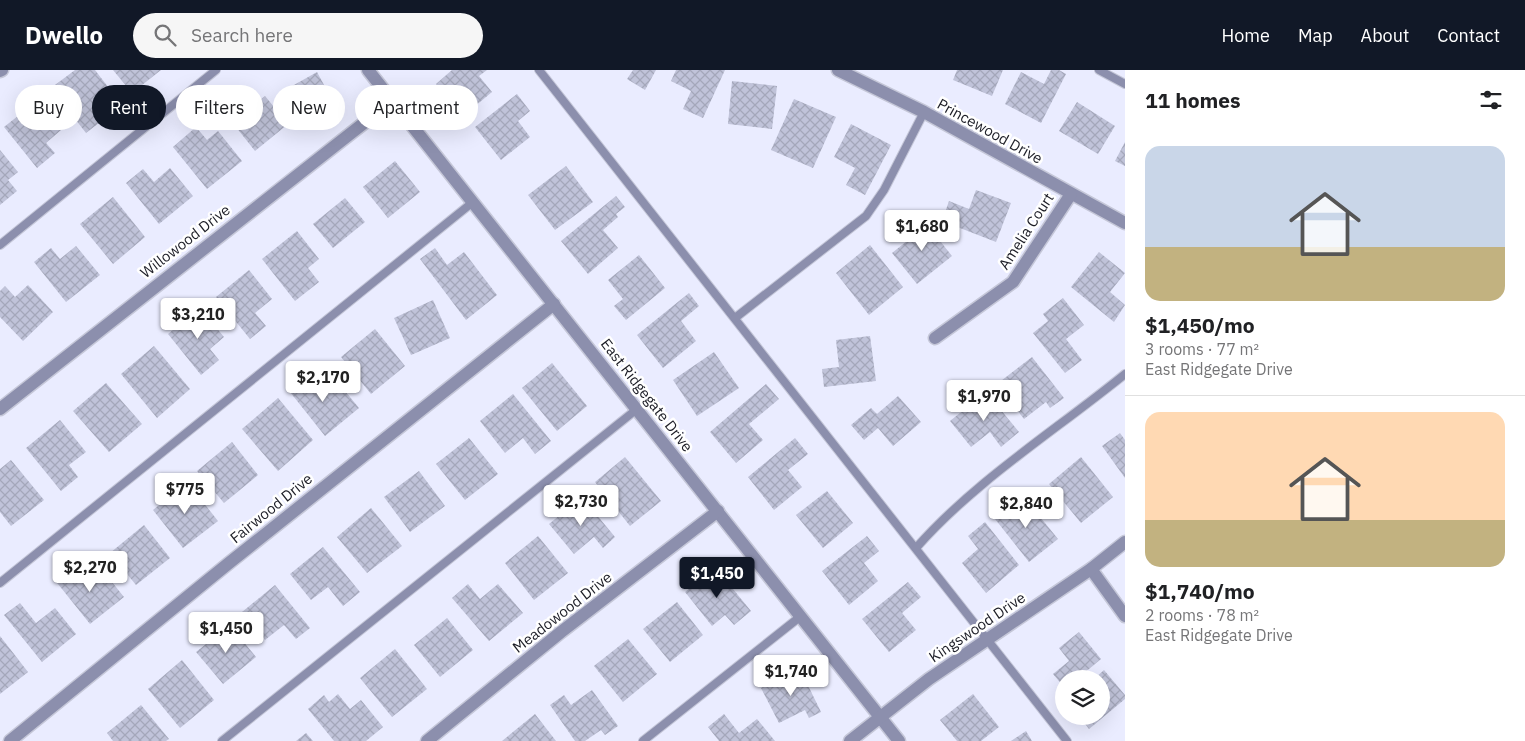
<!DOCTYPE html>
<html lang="en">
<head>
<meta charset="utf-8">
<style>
  body { margin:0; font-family:"IBM Plex Sans",sans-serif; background:#f6f6f6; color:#202124; height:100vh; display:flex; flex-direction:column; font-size:19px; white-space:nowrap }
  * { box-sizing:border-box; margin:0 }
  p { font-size:16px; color:#757577 }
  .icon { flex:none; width:28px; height:28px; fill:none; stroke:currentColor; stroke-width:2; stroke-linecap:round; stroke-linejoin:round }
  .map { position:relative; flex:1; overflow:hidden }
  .drawer { display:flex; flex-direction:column; background:#fff; width:400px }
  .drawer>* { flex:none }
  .banner { position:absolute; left:15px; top:15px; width:475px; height:45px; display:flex; gap:10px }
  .fabs { position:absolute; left:1055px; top:600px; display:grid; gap:10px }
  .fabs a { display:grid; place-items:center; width:55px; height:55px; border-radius:50%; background:#fff; box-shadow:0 5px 20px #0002; font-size:25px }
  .price { position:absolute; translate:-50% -42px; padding:0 11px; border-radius:5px; background:#fff; color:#222; font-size:16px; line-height:32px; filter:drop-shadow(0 1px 2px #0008) }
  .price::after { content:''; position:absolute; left:50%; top:30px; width:15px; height:11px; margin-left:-8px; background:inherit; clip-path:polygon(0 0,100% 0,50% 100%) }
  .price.on { background:#111827; color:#fff }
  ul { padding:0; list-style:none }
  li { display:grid; align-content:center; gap:10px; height:265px; padding:0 20px }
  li+li { border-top:1px solid #e0e0e0 }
  li span { display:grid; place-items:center; height:155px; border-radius:15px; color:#555 }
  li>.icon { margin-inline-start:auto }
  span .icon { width:90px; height:90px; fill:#fffc; stroke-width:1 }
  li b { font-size:21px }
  h2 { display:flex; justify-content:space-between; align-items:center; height:60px; padding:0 20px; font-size:21px }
  .chip { padding:0 18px; border-radius:22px; background:#fff; box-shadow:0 5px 20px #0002; font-size:18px; line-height:45px }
  .chip.on { background:#111827; color:#fff }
  header { display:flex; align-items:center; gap:30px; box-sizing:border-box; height:70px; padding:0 25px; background:#111827; color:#fff }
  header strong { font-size:24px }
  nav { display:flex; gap:28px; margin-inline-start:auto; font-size:18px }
  .search { width:350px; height:45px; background:#f6f6f6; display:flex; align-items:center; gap:12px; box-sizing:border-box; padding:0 18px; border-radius:28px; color:#757577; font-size:19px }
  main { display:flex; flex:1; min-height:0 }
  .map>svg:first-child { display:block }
  .building { fill:url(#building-cross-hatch) }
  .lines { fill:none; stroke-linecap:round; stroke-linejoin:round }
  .service-casing { stroke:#c5c7d8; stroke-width:10 }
  .minor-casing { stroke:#c5c7d8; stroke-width:15 }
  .service { stroke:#8c8fad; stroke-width:8 }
  .minor { stroke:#8c8fad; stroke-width:12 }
  .labels { text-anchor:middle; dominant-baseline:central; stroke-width:5; stroke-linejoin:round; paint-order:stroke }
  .street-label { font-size:15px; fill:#1b1c25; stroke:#fff }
</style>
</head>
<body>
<header>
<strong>Dwello</strong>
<div class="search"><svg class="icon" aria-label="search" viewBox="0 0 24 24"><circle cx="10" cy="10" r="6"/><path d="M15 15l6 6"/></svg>Search here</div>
<nav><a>Home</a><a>Map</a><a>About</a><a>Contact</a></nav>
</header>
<main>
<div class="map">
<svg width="1125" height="671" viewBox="0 0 1125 671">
  <defs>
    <pattern id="building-cross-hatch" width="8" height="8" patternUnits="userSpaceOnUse" patternTransform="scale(1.25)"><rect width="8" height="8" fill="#c0c3d9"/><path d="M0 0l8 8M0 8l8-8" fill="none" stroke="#a4a7ba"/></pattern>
  </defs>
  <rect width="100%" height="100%" fill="#eaecff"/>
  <!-- building -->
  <g class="building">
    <polygon points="75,0 95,0 122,35 86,63 51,18"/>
    <polygon points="113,0 161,0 132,23"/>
    <polygon points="452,0 487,0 479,6 492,22 462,47 436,14"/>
    <polygon points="633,0 656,0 645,20 627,9"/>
    <polygon points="676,0 725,0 703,48 683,39 691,21 671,11"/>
    <polygon points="957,0 1003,0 992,26 953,10"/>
    <polygon points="1051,0 1059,0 1066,4 1041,53 1005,34 1021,2 1044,14"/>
    <polygon points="317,2 330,26 300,42 287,19"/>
    <polygon points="732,11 777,16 772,59 728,54"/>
    <polygon points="517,24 530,41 518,51 530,67 501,90 475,57"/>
    <polygon points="265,26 288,54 255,81 224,42 242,27 250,38"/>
    <polygon points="794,29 836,47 813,98 771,80"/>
    <polygon points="37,31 61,60 46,73 55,83 37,98 4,57"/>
    <polygon points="1077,32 1115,56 1098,84 1059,61"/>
    <polygon points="851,54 891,75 865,125 846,115 855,98 834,87"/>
    <polygon points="196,57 207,70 218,61 242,91 207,119 173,77"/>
    <polygon points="1125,72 1125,96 1115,91"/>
    <polygon points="0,80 18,102 8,110 17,121 0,135"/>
    <polygon points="395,91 420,122 388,148 363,117"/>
    <polygon points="566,96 593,132 555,160 528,125"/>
    <polygon points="170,98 193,126 159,154 126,113 143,99 154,112"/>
    <polygon points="976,120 1011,133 996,172 942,151 949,131 969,139"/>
    <polygon points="616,126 625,137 616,144 618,147 603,160 618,178 588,204 561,171"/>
    <polygon points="113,127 145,167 113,194 80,154"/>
    <polygon points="345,128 365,152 333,178 313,154"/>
    <polygon points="921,147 952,186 917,214 892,183 912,167 906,159"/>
    <polygon points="297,161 319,189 308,198 319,212 295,231 262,189"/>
    <polygon points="870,175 903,217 869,245 836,203"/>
    <polygon points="76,176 100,205 66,232 34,192 51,178 60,189"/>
    <polygon points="435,178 447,195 464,182 497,225 466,250 420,189"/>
    <polygon points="1099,182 1125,203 1110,222 1125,235 1114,252 1071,217"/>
    <polygon points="639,185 665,218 626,250 614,236 623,229 608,210"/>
    <polygon points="249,200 272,229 255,243 266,256 250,269 216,227"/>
    <polygon points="28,215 53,242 23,271 0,247 0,221 5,216 15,227"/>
    <polygon points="689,223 699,236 681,251 696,271 663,298 637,265"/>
    <polygon points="1063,228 1084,255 1066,269 1082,290 1065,303 1033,263 1048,251 1043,244"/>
    <polygon points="433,230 450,268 411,285 394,248"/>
    <polygon points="200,238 224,267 210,279 219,290 201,305 168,264"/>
    <polygon points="375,259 405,296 371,324 341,287"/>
    <polygon points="870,266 876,311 824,317 822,299 839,297 836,270"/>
    <polygon points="154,276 190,319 157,348 121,304"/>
    <polygon points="714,282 739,318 697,346 673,310"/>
    <polygon points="1032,287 1064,328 1050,338 1046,332 1024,349 997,314"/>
    <polygon points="552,293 587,336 557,361 522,318"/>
    <polygon points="303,304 319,324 336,310 359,338 325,366 286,317"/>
    <polygon points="106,313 142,354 109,382 73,341"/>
    <polygon points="766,314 779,329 749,354 763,370 736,393 710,362"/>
    <polygon points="986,322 1019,362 1001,377 990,362 971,377 950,351"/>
    <polygon points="513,324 551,371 535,384 523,368 505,383 480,351"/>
    <polygon points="898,326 921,352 893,376 878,358 864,370 851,355 871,338 877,344"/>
    <polygon points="278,328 313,370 278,401 242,359"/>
    <polygon points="60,350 86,382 69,395 78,407 61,421 26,378"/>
    <polygon points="1120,363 1125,370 1125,408 1102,376"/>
    <polygon points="469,368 498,404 465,430 436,394"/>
    <polygon points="795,368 808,384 788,400 802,417 774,440 748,407"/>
    <polygon points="232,372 258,405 224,433 197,401"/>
    <polygon points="625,387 661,431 630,456 595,412"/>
    <polygon points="1081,387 1113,427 1081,453 1049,414"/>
    <polygon points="11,390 44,430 11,456 0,442 0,399"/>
    <polygon points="419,401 445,436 410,462 384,427"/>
    <polygon points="187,412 218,451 183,478 153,440"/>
    <polygon points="827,421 853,453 823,478 796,445"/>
    <polygon points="1023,426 1058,469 1029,492 995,449"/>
    <polygon points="582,427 615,467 603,478 594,467 574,484 549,454"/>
    <polygon points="371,438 402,476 367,503 337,467"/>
    <polygon points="985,452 1019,495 986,523 962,493 978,479 968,466"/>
    <polygon points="144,455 170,488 136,515 110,483"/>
    <polygon points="538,466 568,503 534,530 505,493"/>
    <polygon points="867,466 879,481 864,493 878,511 849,535 822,501"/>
    <polygon points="323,477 360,522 343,536 328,517 311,530 290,504"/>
    <polygon points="99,496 124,527 90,554 54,509 69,498 80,511"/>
    <polygon points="715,497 751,541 734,555 725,545 712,556 685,522"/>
    <polygon points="908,512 921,527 902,543 916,560 889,582 862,549"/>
    <polygon points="468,514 480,529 498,514 523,543 489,571 452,528"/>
    <polygon points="275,515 310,558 296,569 284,555 265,570 242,542"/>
    <polygon points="677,532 703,565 670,592 643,559"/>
    <polygon points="20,533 36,553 55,538 76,564 42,592 4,545"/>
    <polygon points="447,548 473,580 440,607 414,575"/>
    <polygon points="230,555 256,587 223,614 196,582"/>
    <polygon points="1079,562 1101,589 1077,609 1064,609 1064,617 1053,604 1069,591 1059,578"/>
    <polygon points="0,566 28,602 0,624"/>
    <polygon points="628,569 657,604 623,632 594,596"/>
    <polygon points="395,579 427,619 392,647 360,608"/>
    <polygon points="182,590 214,630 180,658 148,619"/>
    <polygon points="800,599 821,642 809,648 805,640 779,653 761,618"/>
    <polygon points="1104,600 1125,625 1125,629 1089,659 1079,646 1101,646 1101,609 1094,609"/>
    <polygon points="592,620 618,656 605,665 601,660 585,671 575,671 550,635 564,625 571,635"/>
    <polygon points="338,624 350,639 361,630 383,657 366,671 334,671 308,639 324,625 329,632"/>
    <polygon points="973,624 999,657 981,671 957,671 940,650"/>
    <polygon points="141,635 169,669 166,671 113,671 107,663"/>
    <polygon points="535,644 556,671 502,671"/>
    <polygon points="724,644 739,663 757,649 775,671 719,671 708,657"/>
    <polygon points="1026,661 1032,671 1011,671"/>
    <polygon points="306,663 313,671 296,671"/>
  </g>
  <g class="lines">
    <!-- service casing -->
    <g class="service-casing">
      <g id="service">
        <polyline points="539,0 1067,671"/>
        <polyline points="1099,0 1125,14"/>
        <polyline points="0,175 216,0"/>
        <polyline points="735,248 866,146 884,120 924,42"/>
        <path d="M916,478C976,410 1055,361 1125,304"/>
        <polyline points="0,513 473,132"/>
        <polyline points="222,671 637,339"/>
        <polyline points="643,671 801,546"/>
      </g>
    </g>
    <!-- minor casing -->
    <g class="minor-casing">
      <g id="minor">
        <polyline points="368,0 899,671"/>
        <polyline points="838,0 924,42 1125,153"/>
        <polyline points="0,1 2,0"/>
        <polyline points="935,268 1013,212 1071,124"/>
        <polyline points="0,339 392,31"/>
        <polyline points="1091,499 1125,546"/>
        <polyline points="10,671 229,493 554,234"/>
        <polyline points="427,671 561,562 718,441"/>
        <polyline points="850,671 929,609 1091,499 1125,472"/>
      </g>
    </g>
    <!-- service -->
    <use href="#service" class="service"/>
    <!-- minor -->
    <use href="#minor" class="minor"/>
  </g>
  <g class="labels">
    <!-- street labels -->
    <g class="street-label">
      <text transform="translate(990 61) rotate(29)">Princewood Drive</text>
      <text transform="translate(1026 161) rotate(-57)">Amelia Court</text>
      <text transform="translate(185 171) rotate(-38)">Willowood Drive</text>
      <text transform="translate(647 325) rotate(52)">East Ridgegate Drive</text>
      <text transform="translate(271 438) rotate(-39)">Fairwood Drive</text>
      <text transform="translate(562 542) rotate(-38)">Meadowood Drive</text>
      <text transform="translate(977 557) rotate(-34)">Kingswood Drive</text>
    </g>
  </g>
</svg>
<div class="fabs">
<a><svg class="icon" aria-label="layers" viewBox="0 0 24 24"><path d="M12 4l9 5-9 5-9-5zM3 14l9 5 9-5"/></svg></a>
</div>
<b class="price" style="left:922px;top:182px">$1,680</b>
<b class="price" style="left:198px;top:270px">$3,210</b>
<b class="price" style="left:323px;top:333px">$2,170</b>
<b class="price" style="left:984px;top:352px">$1,970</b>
<b class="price" style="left:185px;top:445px">$775</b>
<b class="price" style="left:581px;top:457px">$2,730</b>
<b class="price" style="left:1026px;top:459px">$2,840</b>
<b class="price" style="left:90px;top:523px">$2,270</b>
<b class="price on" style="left:717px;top:529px">$1,450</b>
<b class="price" style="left:226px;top:584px">$1,450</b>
<b class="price" style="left:791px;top:627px">$1,740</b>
<div class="banner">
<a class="chip">Buy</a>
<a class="chip on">Rent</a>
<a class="chip">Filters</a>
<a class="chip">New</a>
<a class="chip">Apartment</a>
</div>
</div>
<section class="drawer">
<h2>11 homes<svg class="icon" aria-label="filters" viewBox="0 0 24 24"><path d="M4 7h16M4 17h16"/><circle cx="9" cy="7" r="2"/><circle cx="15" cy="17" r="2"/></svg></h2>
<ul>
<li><span style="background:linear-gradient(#c9d6e8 65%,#c2b280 0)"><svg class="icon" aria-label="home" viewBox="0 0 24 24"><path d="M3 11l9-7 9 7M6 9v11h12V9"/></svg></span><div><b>$1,450/mo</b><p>3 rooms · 77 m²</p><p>East Ridgegate Drive</p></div></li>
<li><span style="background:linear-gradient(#ffd9b3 70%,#c2b280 0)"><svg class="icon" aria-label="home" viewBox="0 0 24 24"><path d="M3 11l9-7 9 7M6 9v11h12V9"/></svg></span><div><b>$1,740/mo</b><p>2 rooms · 78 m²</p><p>East Ridgegate Drive</p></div></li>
</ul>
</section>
</main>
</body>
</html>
